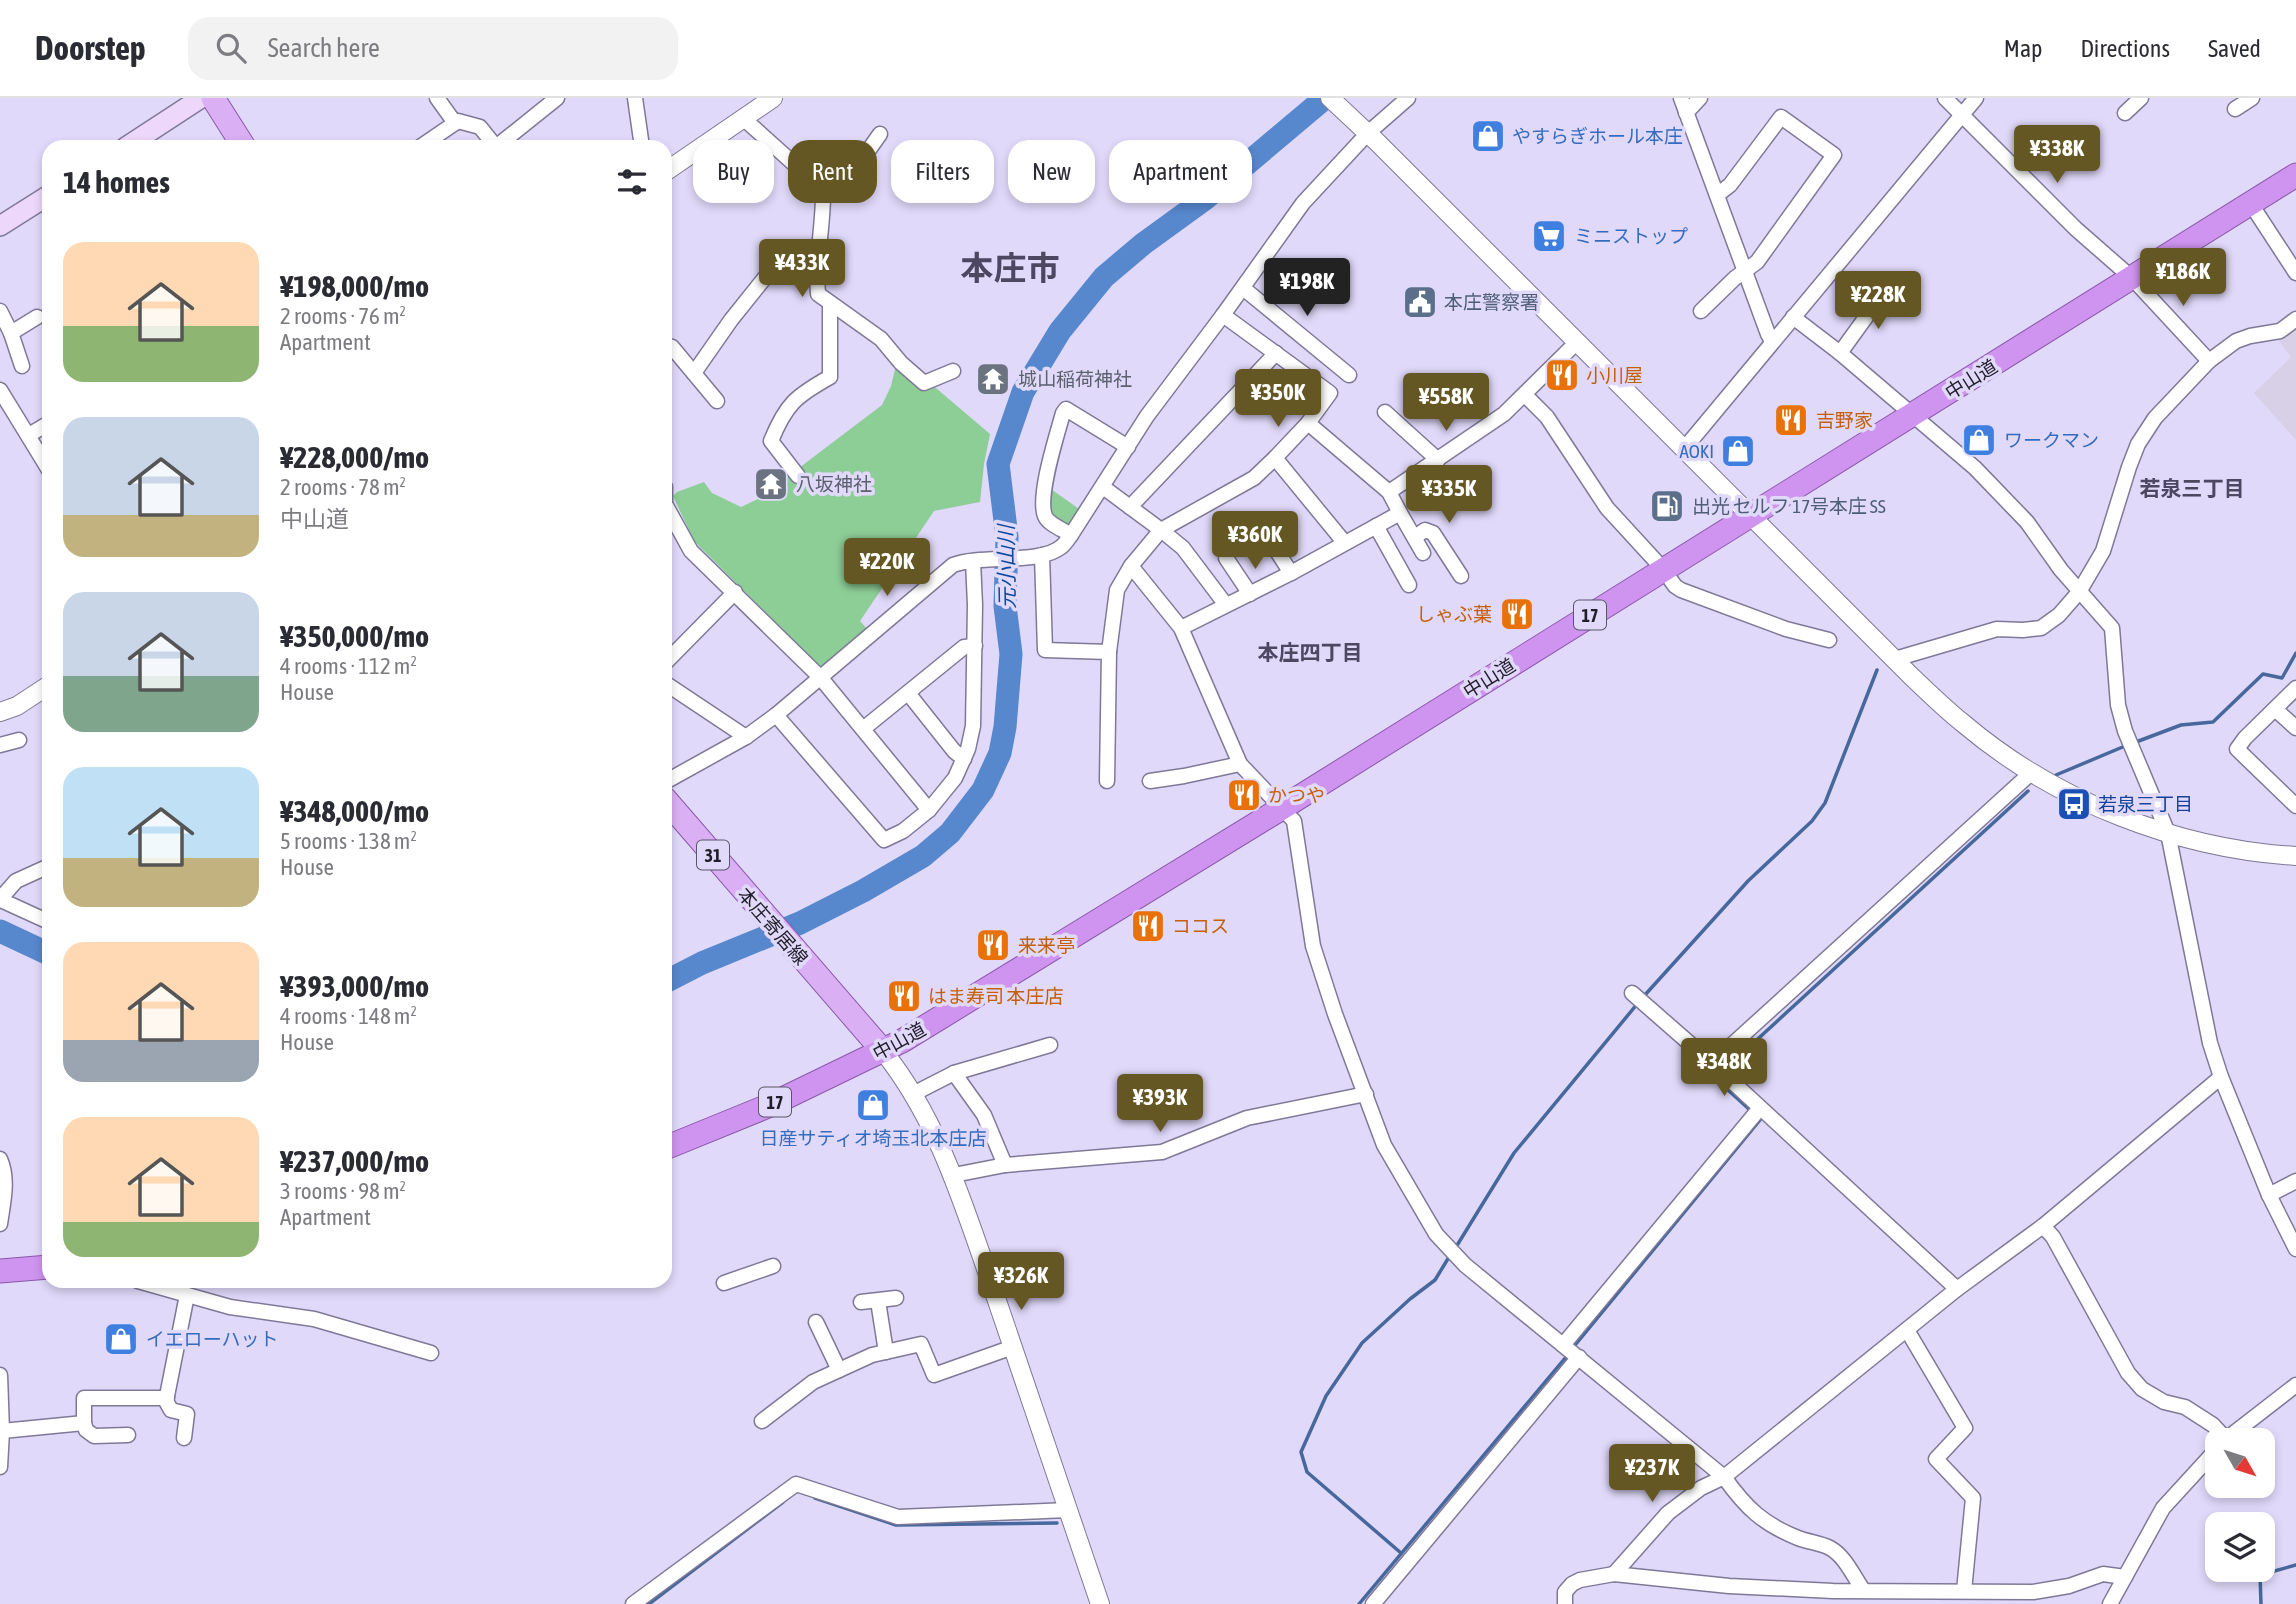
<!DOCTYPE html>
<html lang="en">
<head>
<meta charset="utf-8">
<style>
  body { margin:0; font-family:"Asap Condensed","Noto Sans JP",sans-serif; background:#f2f2f3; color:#2b2b33; height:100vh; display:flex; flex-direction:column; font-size:26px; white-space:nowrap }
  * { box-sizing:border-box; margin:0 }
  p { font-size:23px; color:#7c7c81 }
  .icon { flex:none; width:38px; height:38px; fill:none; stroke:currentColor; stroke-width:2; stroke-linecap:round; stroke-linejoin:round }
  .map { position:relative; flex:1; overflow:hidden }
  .side { position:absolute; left:42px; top:42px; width:630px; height:1148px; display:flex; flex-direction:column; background:#fff; border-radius:21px; box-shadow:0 4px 10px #0003 }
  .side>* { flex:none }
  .hud { position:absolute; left:693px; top:42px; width:665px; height:63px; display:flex; gap:14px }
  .needle { width:46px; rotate:129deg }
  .buttons { position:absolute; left:2205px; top:1330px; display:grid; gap:14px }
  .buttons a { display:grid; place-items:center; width:70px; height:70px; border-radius:14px; background:#fff; box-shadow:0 4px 10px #0003; font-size:35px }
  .price { position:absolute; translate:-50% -60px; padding:0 16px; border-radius:7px; background:#655724; color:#fff; font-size:23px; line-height:46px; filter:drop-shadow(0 2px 4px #0008) }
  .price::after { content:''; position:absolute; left:50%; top:42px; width:21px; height:16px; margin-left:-10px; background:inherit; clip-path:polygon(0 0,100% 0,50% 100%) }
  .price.active { background:#222; color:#fff }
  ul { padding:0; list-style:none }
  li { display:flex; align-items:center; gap:21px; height:175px; padding:0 21px }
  li span { display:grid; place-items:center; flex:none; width:196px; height:140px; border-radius:21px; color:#555 }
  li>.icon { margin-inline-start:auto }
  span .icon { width:84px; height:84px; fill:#fffc; stroke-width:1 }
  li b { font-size:30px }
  h2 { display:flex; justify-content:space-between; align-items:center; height:84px; padding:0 21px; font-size:30px }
  .tag { padding:0 24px; border-radius:21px; background:#fff; box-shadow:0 4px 10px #0003; font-size:24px; line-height:63px }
  .tag.active { background:#655724; color:#fff }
  header { display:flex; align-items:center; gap:42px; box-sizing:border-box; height:98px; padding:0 35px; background:#fff; border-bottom:2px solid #e1e1e2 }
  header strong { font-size:33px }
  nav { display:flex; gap:38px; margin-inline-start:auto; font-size:24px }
  .search { width:490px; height:63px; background:#f2f2f3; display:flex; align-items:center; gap:18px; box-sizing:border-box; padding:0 24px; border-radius:21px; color:#7c7c81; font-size:26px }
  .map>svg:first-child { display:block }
  .industrial { fill:#d7d0e6 }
  .green { fill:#8dce96 }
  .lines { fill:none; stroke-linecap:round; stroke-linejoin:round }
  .stream { stroke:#47689c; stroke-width:3.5 }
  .river { stroke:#5787cd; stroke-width:23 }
  .minor-casing { stroke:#7f7997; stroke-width:17 }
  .tertiary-casing { stroke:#7f7997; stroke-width:20 }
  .secondary-casing { stroke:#7f7997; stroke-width:22 }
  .primary-casing { stroke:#8a59a9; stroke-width:25 }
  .trunk-casing { stroke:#8a59a9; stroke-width:25 }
  .minor { stroke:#fff; stroke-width:14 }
  .tertiary { stroke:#fff; stroke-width:18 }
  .secondary { stroke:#edd7fa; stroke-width:19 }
  .primary { stroke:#dbaff4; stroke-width:23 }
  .trunk { stroke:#cf94f0; stroke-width:23 }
  .labels { text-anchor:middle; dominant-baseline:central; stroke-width:7; stroke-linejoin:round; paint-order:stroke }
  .shield { fill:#e0d9fa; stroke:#5a5668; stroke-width:2 }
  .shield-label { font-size:18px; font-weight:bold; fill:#211e2a }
  .shop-label { font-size:19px; fill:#366cbe; stroke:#e0d9fa; text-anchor:start }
  .service-label { font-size:19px; fill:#4e5e75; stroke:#e0d9fa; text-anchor:start }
  .food-label { font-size:19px; fill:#c56008; stroke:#e0d9fa; text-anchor:start }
  .worship-label { font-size:19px; fill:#5b616d; stroke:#e0d9fa; text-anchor:start }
  .street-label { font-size:19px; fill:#211e2a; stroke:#e0d9fa }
  .transit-label { font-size:19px; fill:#164399; stroke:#e0d9fa; text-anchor:start }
  .neighbourhood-label { font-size:21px; font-weight:bold; fill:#4d4762; stroke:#e0d9fa }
  .water-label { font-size:21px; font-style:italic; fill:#0b4b9f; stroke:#e0d9fa }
  .town-label { font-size:33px; font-weight:bold; fill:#4d4762; stroke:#e0d9fa }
</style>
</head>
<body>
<header>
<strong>Doorstep</strong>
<div class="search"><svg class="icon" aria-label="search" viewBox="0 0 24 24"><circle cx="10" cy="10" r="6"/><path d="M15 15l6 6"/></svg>Search here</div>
<nav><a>Map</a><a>Directions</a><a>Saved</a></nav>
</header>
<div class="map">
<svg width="2296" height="1506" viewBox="0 0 2296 1506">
  <rect width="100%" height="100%" fill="#e0d9fa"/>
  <!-- industrial -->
  <polygon class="industrial" points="2296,225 2296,342 2254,295 2291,259 2276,239"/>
  <!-- green -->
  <g class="green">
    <polygon points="896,267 923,279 990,336 984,366 980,404 934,413 860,523 868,532 824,567 819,568 694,443 673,398 677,394 704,384 712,395 741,409 758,401 882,307 891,288"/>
    <polygon points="1048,389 1082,413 1068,429 1049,418"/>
  </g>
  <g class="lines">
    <!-- stream -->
    <g class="stream">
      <polyline points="2136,644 2181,627 2213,624 2263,576 2282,580 2296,555"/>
      <polyline points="2056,677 2125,648"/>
      <polyline points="1644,898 1748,783 1812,723 1825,705 1877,572"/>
      <polyline points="1725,971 2028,693"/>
      <polyline points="1717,982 1750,1012"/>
      <polyline points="1456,1149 1514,1055 1638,905"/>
      <polyline points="1576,1246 1760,1022"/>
      <polyline points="815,1400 896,1427 1057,1425"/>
      <polyline points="1401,1455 1307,1374 1301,1354 1326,1298 1362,1245 1410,1201 1435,1182 1449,1159"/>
      <polyline points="649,1506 783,1404"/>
      <polyline points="1359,1506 1566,1259"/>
      <polyline points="2261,1506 2260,1477 2296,1467"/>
    </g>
    <!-- river -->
    <g class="river">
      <polyline points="0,833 49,856"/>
      <polyline points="665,884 702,865 800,825 863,793 923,758 950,735 983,692 1000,655 1005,629 1011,556 1005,508 1007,439 998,366 1023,294 1060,233 1104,179 1143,146 1205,101 1325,0"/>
    </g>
    <!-- minor casing -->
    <g class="minor-casing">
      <g id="minor">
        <polyline points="437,0 455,25"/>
        <polyline points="635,0 642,49"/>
        <polyline points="1681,0 1768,236 1772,243"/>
        <polyline points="1945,0 2076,131 2132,180 2209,263"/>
        <polyline points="2235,11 2252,0"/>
        <polyline points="1686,15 1700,0"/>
        <polyline points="2125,15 2141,0"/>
        <path d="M743,20L793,65L823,97C823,130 815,164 818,196L881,241L901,265L924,285L953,273"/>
        <polyline points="420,49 458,23 480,29 496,49"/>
        <polyline points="496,49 557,0"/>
        <polyline points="823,97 839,94 880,36"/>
        <polyline points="2251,106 2296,175"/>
        <polyline points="1243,190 1349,277"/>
        <polyline points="0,213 11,235 22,268"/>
        <polyline points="1701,213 1735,180 1757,164 1834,57 1781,19 1730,87 1717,97"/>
        <polyline points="1223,217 1330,295 1308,325 1275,360 1344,444"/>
        <polyline points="1793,219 1840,255 1975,370 2027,424 2061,472 2112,530 2118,607 2125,633 2168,735 2210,945 2221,979 2269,1097 2296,1151"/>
        <polyline points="11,235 37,219"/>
        <polyline points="665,247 672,249 717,303"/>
        <polyline points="1840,255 1887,190"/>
        <polyline points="694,275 731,222 775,167 820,154"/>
        <polyline points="0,292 49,372"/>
        <polyline points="1525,297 1547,319 1607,410 1663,471 1675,488 1681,492 1786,531 1829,542"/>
        <polyline points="1385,314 1438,362"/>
        <polyline points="1308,325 1389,394"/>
        <polyline points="29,337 49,325"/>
        <polyline points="1684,351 1976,0"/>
        <path d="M798,378L771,343C786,306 796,298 830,279V205"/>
        <polyline points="665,389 665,406 691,453 820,579 929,712 955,680 968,651 973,628 975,507 973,463"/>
        <path d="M1103,389L1161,432L1131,468L1181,530L1240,666L1294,723L1313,848L1335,916L1384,1047L1436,1136L1465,1167L1724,1379C1746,1410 1763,1426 1798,1440C1808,1444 1821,1445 1830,1450C1845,1458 1854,1479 1863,1492"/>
        <polyline points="1130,409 1276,255"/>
        <polyline points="1400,415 1423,455"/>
        <polyline points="1376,428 1409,487"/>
        <path d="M1071,437C1064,432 1048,426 1045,418C1037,398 1057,337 1063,315L1066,311L1128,349"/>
        <polyline points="1415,439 1425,432 1433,435 1461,478"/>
        <polyline points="1271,444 1291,475"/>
        <polyline points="1042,457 1045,552 1109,554 1117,492 1131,468"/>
        <polyline points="1226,460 1250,496"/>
        <polyline points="1226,507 1183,450 1161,432 1254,380 1275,360"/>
        <polyline points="1181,530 1291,475 1400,415 1389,394 1504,316 1577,244"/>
        <polyline points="1895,561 1997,531 2023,532 2041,530 2059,517 2079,494 2103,453 2129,369 2138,346 2155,320 2209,263 2236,243 2250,238 2280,233 2296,221"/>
        <polyline points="665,565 735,494"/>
        <polyline points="665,585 746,639"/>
        <polyline points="2296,590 2245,640 2237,651 2296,708"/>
        <polyline points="908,595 954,653 964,661"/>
        <polyline points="2275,611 2296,630"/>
        <polyline points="776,617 884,742 903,733 929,712"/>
        <polyline points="863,631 964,549 975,548"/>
        <polyline points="0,647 19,642"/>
        <polyline points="1107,683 1109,554"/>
        <polyline points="1150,683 1184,678 1240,666"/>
        <path d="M665,684L746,639L776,617L953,467C981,456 1039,467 1061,449C1065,446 1068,441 1071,437L1147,318L1223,217L1303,105L1368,35L1408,0"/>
        <polyline points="0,801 16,783 49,768"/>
        <polyline points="1,802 49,824"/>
        <polyline points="1632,895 1712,965 1957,1191"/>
        <polyline points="1712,965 2032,674"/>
        <polyline points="954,975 984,1017 1005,1067"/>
        <polyline points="913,996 954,975 1050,947"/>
        <path d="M0,1061C9,1081 3,1105 0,1126"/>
        <polyline points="954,1077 1005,1067 1162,1054 1247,1020 1366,996"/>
        <polyline points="2269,1097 2296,1083"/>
        <polyline points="2043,1128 2053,1139 2128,1275 2142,1291 2164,1304 2185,1309 2213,1327 2226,1341"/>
        <polyline points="138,1183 230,1209 314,1221 431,1255"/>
        <polyline points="724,1185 773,1168"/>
        <polyline points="878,1203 886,1254"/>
        <polyline points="861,1204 896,1200"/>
        <polyline points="816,1224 839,1272"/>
        <polyline points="1907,1232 1965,1330 1936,1361 1973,1400 1964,1493"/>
        <polyline points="1563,1247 1760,1010"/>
        <polyline points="0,1277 2,1333 0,1369"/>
        <polyline points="762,1323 813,1284 872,1257 921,1246 934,1277 1013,1249"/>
        <polyline points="84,1325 86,1332 94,1338 128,1337"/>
        <polyline points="2,1333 84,1325 84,1300 167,1300"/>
        <polyline points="184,1340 187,1316 171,1312 166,1303 187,1197"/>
        <polyline points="2225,1342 2296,1287"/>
        <polyline points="1614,1476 1668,1415 1701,1390 1724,1379 1957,1191 2043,1128 2221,979"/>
        <polyline points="633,1506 796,1386 898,1419 1068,1412"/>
        <polyline points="1373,1506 1579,1259"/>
        <polyline points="1565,1506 1565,1494 1572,1486 1580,1482 1614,1476 1729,1488 1833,1493 2033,1494 2069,1488 2103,1476 2125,1479"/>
        <polyline points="2110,1506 2163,1410 2217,1351"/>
      </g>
    </g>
    <!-- tertiary casing -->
    <g class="tertiary-casing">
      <g id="tertiary">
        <path d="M1330,0L1377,44L1912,579C1929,595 1946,612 1964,626C2055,703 2177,751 2296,758"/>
        <polyline points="665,74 773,0"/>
        <polyline points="0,614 17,608 49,587"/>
        <path d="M883,953C939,1023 963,1106 992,1188C1029,1294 1063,1400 1100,1506"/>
      </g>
    </g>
    <!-- secondary casing -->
    <g class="secondary-casing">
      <g id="secondary">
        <polyline points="126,49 201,0"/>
        <polyline points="0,128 49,97"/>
      </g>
    </g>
    <!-- primary casing -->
    <g class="primary-casing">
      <g id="primary">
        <polyline points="213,0 244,49"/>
        <polyline points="665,701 883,953"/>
      </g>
    </g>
    <!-- trunk casing -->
    <g class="trunk-casing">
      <g id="trunk">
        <polyline points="665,1050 768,1008 902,943 1282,710 2296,77"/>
        <polyline points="0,1173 49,1169"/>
      </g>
    </g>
    <!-- minor -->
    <use href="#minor" class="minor"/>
    <!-- tertiary -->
    <use href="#tertiary" class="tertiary"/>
    <!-- secondary -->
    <use href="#secondary" class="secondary"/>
    <!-- primary -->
    <use href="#primary" class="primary"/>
    <!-- trunk -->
    <use href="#trunk" class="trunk"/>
  </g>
  <!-- icons -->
  <defs>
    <g id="shop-square" transform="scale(1.75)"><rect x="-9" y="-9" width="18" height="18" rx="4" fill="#3f7fe0" stroke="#e0d9fa"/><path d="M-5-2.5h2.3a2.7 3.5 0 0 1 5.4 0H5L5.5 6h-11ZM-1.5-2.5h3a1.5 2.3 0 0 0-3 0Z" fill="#fff"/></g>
    <g id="supermarket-square" transform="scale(1.75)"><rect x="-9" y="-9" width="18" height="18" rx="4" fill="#3f7fe0" stroke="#e0d9fa"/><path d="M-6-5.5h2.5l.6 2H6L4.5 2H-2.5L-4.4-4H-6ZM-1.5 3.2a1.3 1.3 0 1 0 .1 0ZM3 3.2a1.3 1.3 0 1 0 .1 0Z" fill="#fff"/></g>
    <g id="civic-square" transform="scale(1.75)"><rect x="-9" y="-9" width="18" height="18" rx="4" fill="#5c6f8a" stroke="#e0d9fa"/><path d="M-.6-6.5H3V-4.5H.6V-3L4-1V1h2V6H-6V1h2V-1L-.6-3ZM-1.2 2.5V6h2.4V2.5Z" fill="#fff"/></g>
    <g id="restaurant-square" transform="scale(1.75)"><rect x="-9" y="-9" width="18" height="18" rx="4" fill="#e8710a" stroke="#e0d9fa"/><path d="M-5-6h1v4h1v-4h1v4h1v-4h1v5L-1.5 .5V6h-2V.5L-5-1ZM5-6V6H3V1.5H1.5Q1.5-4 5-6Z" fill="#fff"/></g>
    <g id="temple-square" transform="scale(1.75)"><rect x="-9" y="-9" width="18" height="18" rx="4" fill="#6b7280" stroke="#e0d9fa"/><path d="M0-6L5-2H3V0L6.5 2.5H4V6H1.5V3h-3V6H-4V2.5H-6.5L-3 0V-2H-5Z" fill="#fff"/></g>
    <g id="fuel-square" transform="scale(1.75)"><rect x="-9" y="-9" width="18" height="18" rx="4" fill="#5c6f8a" stroke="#e0d9fa"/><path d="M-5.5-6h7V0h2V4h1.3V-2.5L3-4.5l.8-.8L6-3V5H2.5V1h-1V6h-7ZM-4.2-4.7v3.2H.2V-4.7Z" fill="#fff"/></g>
    <g id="bus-square" transform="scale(1.75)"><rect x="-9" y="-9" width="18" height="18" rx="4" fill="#1a4fb4" stroke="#e0d9fa"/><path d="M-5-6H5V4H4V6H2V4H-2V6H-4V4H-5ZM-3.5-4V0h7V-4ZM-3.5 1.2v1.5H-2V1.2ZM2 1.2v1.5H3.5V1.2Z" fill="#fff"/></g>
  </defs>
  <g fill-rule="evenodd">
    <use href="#shop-square" x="1488" y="38"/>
    <use href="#supermarket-square" x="1549" y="138"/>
    <use href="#civic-square" x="1420" y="204"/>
    <use href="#restaurant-square" x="1562" y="277"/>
    <use href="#temple-square" x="993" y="281"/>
    <use href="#restaurant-square" x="1791" y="322"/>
    <use href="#shop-square" x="1979" y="342"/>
    <use href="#shop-square" x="1738" y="353"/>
    <use href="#temple-square" x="771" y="386"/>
    <use href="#fuel-square" x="1667" y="408"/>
    <use href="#restaurant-square" x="1517" y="516"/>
    <use href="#restaurant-square" x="1244" y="697"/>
    <use href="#bus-square" x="2074" y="706"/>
    <use href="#restaurant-square" x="1148" y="828"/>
    <use href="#restaurant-square" x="993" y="847"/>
    <use href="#restaurant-square" x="904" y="898"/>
    <use href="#shop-square" x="873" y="1007"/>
    <use href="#shop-square" x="121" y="1241"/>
  </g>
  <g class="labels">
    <!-- shield labels -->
    <g class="shield">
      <rect x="1574" y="502.5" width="32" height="29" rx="5"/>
      <rect x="697" y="742.5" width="32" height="29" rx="5"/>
      <rect x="759" y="989.5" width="32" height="29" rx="5"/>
    </g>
    <g class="shield-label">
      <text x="1590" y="517">17</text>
      <text x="713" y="757">31</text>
      <text x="775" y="1004">17</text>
    </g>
    <!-- shop labels -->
    <g class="shop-label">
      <text x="1512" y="38">やすらぎホール本庄</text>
      <text x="1574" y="138">ミニストップ</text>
      <text x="2004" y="342">ワークマン</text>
      <text x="1714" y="353" text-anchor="end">AOKI</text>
      <text x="873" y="1040" text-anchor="middle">日産サティオ埼玉北本庄店</text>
      <text x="146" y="1241">イエローハット</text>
    </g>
    <!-- service labels -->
    <g class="service-label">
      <text x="1444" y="204">本庄警察署</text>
      <text x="1692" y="408">出光 セルフ 17号本庄 SS</text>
    </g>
    <!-- food labels -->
    <g class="food-label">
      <text x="1586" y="277">小川屋</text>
      <text x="1816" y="322">吉野家</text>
      <text x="1492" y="516" text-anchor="end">しゃぶ葉</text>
      <text x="1268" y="697">かつや</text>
      <text x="1172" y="828">ココス</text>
      <text x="1018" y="847">来来亭</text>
      <text x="928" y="898">はま寿司 本庄店</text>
    </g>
    <!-- worship labels -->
    <g class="worship-label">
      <text x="1018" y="281">城山稲荷神社</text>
      <text x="796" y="386">八坂神社</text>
    </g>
    <!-- street labels -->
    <g class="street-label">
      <text transform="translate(1971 281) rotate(-32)">中山道</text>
      <text transform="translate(1489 580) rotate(-32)">中山道</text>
      <text transform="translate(773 828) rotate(49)">本庄寄居線</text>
      <text transform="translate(899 943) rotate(-29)">中山道</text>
    </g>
    <!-- transit labels -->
    <g class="transit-label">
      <text x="2098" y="706">若泉三丁目</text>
    </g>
    <!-- neighbourhood labels -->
    <g class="neighbourhood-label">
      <text x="2192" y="390">若泉三丁目</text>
      <text x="1310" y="554">本庄四丁目</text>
    </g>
    <!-- water labels -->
    <g class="water-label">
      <text transform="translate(1006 469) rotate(-91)">元小山川</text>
    </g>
    <!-- town labels -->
    <g class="town-label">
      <text x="1010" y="170">本庄市</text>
    </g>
  </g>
</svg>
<div class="buttons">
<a><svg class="needle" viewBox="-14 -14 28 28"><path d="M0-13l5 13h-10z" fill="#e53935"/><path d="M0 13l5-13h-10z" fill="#7c7c81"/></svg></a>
<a><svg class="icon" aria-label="layers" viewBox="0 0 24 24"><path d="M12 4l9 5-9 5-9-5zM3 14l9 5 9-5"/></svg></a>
</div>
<b class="price" style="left:2057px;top:87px">¥338K</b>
<b class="price" style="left:802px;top:201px">¥433K</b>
<b class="price" style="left:2183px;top:210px">¥186K</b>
<b class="price active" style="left:1307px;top:220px">¥198K</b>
<b class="price" style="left:1878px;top:233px">¥228K</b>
<b class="price" style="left:1278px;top:331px">¥350K</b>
<b class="price" style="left:1446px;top:335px">¥558K</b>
<b class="price" style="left:1449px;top:427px">¥335K</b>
<b class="price" style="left:1255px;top:473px">¥360K</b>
<b class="price" style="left:887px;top:500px">¥220K</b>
<b class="price" style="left:1724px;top:1000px">¥348K</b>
<b class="price" style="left:1160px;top:1036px">¥393K</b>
<b class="price" style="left:1021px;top:1214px">¥326K</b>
<b class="price" style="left:1652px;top:1406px">¥237K</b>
<div class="hud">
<a class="tag">Buy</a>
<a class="tag active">Rent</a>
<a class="tag">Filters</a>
<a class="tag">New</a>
<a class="tag">Apartment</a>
</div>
<section class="side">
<h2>14 homes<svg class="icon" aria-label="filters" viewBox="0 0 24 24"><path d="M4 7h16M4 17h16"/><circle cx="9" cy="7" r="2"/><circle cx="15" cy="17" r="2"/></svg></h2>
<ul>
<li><span style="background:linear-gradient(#ffd9b3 60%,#8fb573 0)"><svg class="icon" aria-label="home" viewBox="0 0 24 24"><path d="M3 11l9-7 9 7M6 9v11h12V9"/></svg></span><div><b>¥198,000/mo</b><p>2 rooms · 76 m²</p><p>Apartment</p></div></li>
<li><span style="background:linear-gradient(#c9d6e8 70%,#c2b280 0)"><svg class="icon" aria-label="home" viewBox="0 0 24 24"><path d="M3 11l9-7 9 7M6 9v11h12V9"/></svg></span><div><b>¥228,000/mo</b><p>2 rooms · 78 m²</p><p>中山道</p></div></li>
<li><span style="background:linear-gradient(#c9d6e8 60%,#7fa58c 0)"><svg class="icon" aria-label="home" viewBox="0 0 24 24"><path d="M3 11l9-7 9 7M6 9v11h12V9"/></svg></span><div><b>¥350,000/mo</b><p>4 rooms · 112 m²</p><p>House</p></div></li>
<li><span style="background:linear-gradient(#bfe0f5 65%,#c2b280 0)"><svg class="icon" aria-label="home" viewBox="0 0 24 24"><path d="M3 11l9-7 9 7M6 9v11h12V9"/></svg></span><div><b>¥348,000/mo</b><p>5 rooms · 138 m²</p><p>House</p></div></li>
<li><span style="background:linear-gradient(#ffd9b3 70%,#9aa5b1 0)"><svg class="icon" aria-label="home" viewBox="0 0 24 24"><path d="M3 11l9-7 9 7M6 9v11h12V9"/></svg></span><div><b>¥393,000/mo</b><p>4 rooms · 148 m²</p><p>House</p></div></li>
<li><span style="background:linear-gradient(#ffd9b3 75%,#8fb573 0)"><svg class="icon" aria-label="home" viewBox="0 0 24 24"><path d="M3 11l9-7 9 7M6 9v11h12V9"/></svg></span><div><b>¥237,000/mo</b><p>3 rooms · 98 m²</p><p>Apartment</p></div></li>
</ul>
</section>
</div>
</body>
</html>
